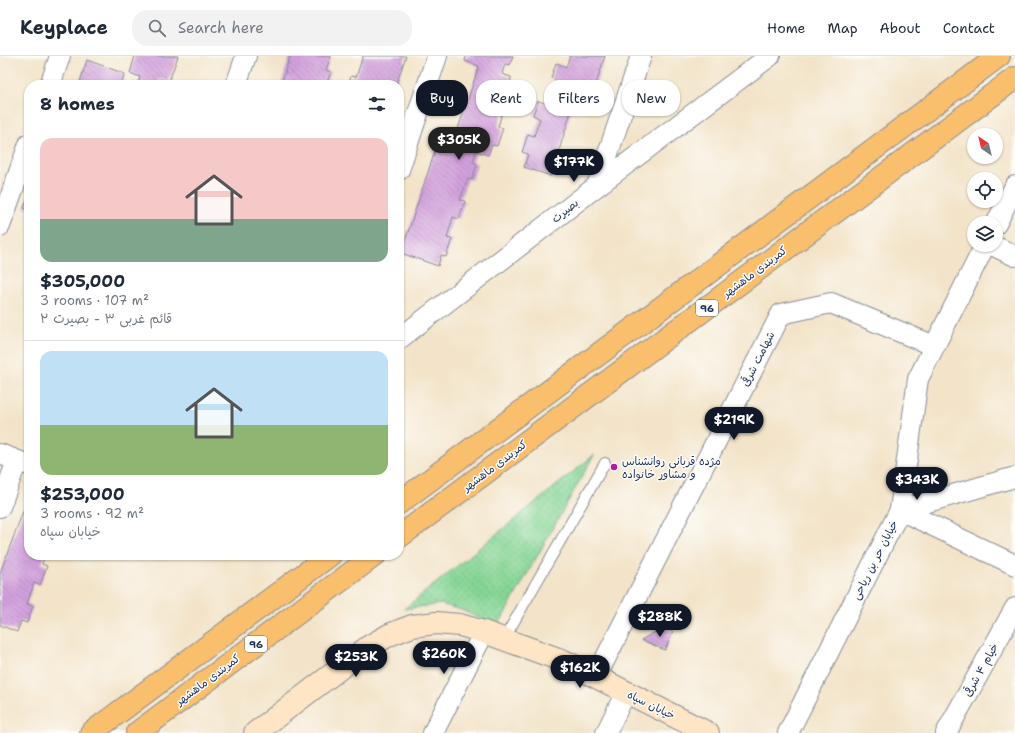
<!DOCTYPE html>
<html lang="en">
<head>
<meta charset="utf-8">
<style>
  body { margin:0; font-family:"Shantell Sans","Playpen Sans Arabic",sans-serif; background:#f2f2f3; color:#1f2937; height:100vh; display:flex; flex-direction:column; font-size:15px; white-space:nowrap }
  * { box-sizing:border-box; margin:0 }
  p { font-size:13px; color:#747a83 }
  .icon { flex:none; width:22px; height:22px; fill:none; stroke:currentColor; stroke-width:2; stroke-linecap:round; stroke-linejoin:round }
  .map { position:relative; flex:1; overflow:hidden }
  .panel { position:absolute; left:24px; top:24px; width:380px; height:480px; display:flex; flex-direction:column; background:#fff; border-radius:16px; box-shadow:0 1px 3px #0004 }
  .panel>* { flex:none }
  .top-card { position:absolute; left:416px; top:24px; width:380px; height:36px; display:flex; gap:8px }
  .needle { width:26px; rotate:325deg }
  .buttons { position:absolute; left:967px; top:72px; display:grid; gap:8px }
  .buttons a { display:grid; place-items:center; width:36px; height:36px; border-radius:50%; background:#fff; box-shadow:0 1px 3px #0004; font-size:20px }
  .price { position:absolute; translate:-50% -34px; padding:0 9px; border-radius:14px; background:#111827; color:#fff; font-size:13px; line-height:26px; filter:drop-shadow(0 1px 2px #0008) }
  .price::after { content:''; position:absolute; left:50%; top:24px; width:12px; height:9px; margin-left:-6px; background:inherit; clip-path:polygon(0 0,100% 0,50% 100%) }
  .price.on { background:#222; color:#fff }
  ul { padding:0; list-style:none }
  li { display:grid; align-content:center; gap:8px; height:212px; padding:0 16px }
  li+li { border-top:1px solid #e0e1e3 }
  li span { display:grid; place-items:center; height:124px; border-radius:12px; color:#555 }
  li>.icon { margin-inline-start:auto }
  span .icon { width:72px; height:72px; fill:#fffc; stroke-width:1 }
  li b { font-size:17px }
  h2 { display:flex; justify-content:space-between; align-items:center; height:48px; padding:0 16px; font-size:17px }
  .chip { padding:0 14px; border-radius:16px; background:#fff; box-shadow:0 1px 3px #0004; font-size:14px; line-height:36px }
  .chip.on { background:#111827; color:#fff }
  header { display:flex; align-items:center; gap:24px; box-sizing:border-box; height:56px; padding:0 20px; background:#fff; border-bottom:1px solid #e0e1e3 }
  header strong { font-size:19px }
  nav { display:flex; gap:22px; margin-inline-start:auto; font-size:14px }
  .search { width:280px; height:36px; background:#f2f2f3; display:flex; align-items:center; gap:10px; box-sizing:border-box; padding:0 14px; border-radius:16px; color:#747a83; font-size:15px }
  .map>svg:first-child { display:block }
  .grass { fill:url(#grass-dots); stroke:#508279 }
  .building { fill:url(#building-back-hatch) }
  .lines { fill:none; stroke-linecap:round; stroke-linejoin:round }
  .lane-casing { stroke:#878a94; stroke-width:12 }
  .street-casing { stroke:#878a94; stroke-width:22 }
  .secondary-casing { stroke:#878a94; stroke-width:24 }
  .primary-casing { stroke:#878a94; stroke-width:24 }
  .lane { stroke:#fff; stroke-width:10 }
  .street { stroke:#fff; stroke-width:20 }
  .secondary { stroke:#fde5c5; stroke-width:22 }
  .primary { stroke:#f9bf6d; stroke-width:22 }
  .poi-dot { fill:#b5179e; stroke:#fdfcf7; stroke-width:1.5 }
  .labels { text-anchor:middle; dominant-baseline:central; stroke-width:3; stroke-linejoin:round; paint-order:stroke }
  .shield { fill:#fdfcf7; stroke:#5f6c8c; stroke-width:1 }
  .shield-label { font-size:10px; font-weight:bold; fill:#1b2f5e }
  .street-label { font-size:11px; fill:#1b2f5e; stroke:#fdfcf7 }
  .poi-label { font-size:11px; fill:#1b2f5e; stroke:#fdfcf7; text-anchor:start }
</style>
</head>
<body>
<header>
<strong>Keyplace</strong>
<div class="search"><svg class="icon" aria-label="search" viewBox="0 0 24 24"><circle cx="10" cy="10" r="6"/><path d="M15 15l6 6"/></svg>Search here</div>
<nav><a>Home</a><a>Map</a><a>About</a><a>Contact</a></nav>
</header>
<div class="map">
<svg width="1015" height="677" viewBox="0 0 1015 677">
  <defs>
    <pattern id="grass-dots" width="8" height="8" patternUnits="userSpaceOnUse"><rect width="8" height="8" fill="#85d594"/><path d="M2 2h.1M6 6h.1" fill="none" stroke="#72b782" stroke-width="1.8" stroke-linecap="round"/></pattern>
    <pattern id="building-back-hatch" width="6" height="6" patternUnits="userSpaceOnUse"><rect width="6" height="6" fill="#d3a1dd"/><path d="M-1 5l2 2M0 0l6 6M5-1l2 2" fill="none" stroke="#aa84b6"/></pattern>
  </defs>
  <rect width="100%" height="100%" fill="#fdfcf7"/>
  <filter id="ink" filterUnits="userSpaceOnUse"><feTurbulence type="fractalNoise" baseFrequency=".025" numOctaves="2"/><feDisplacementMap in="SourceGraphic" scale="8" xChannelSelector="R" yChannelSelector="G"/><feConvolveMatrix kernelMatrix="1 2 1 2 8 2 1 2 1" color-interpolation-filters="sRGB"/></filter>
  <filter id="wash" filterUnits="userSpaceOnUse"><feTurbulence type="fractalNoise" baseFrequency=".012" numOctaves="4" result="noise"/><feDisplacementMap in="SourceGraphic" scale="16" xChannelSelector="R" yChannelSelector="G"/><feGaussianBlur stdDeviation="0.9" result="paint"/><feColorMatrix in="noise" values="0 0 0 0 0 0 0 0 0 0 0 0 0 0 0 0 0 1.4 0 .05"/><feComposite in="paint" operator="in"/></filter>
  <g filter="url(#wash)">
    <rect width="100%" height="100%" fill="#f3e4c9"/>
    <!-- grass -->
    <polygon class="grass" points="594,399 498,570 461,554 441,548 404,553"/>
    <g id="blocks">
      <!-- building -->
      <g class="building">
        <polygon points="135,0 178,0 169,25 160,23 158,29 138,28 140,21 130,17"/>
        <polygon points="290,0 331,0 326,14 331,16 326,29 285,29 281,28"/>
        <polygon points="363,0 406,0 396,29 348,29 351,20 356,21"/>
        <polygon points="466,0 513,0 510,9 505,8 502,18 511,21 510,32 516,33 510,51 504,49 498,71 503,72 497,90 492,89 488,99 476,95 473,106 477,108 472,124 468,123 464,133 460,144 465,145 459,163 453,161 447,182 452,183 446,201 441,199 438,210 401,197 439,83 453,88 479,10 465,5"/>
        <polygon points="570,0 605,0 590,47 575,43 551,120 524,111 528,98 522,96 528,78 534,80 540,63 533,59 538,45 545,47 549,36 557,38 561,26 551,22 556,7 566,11"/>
        <polygon points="87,4 125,18 121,29 79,29"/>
        <polygon points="29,138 29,154 24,152"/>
        <polygon points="25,450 29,452 29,499 45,499 42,508 47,510 40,529 34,527 27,548 33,550 27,567 21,565 17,576 0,569 0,517"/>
        <polygon points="664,571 673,576 665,594 641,584"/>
      </g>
    </g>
  </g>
  <g filter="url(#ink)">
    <use href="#blocks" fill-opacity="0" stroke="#878a94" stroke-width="1"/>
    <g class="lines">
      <!-- lane casing -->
      <g class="lane-casing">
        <polyline id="lane" points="504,583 605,407"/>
      </g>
      <!-- street casing -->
      <g class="street-casing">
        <g id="street">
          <polyline points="50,29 60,0"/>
          <polyline points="236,29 246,0"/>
          <polyline points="399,114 437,0"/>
          <polyline points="597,130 641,0"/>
          <polyline points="996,168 1015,130"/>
          <polyline points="0,170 29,88"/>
          <polyline points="992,189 1015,200"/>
          <polyline points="399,283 597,130 770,0"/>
          <polyline points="0,398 29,409"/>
          <polyline points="0,451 17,405"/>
          <polyline points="900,454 1015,509"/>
          <polyline points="900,454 1015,421"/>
          <polyline points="596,621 781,258 831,247 934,290"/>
          <polyline points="433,677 484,576"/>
          <polyline points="606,677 626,636"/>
          <polyline points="788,677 900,454 918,323 985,189"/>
          <polyline points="946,677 1015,552"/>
        </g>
      </g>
      <!-- secondary casing -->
      <g class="secondary-casing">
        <polyline id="secondary" points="255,677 368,591 389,579 412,570 436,567 460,569 484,576 564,605 708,677"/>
      </g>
      <!-- primary casing -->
      <g class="primary-casing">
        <g id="primary">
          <polyline points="399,447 999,0"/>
          <polyline points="399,481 1015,22"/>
          <polyline points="91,677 330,499"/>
          <polyline points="137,677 375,499"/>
        </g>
      </g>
      <!-- lane -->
      <use href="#lane" class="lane"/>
      <!-- street -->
      <use href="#street" class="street"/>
      <!-- secondary -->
      <use href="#secondary" class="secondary"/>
      <!-- primary -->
      <use href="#primary" class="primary"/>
    </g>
  </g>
  <!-- markers -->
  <circle class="poi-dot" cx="614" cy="411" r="4"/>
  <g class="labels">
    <!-- shield labels -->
    <g class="shield">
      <rect x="696" y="244" width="22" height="16" rx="3"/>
      <rect x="245" y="580" width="22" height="16" rx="3"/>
    </g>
    <g class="shield-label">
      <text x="707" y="252">96</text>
      <text x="256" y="588">96</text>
    </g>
    <!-- street labels -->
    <g class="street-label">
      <text transform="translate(565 155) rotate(-38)">بصیرت</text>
      <text transform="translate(755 216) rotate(-37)">کمربندی ماهشهر</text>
      <text transform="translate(758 303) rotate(-63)">شهامت شرقی</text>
      <text transform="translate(495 410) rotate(-37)">کمربندی ماهشهر</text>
      <text transform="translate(875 504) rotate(-63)">خیابان حر بن ریاحی</text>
      <text transform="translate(981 614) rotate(-61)">خیام ۴ شرقی</text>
      <text transform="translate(208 624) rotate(-37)">کمربندی ماهشهر</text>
      <text transform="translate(651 649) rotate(26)">خیابان سپاه</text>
    </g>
    <!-- poi labels -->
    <g class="poi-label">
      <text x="622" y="405">مژده قربانی روانشناس<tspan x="622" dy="13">و مشاور خانواده</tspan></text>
    </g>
  </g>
</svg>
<div class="buttons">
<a><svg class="needle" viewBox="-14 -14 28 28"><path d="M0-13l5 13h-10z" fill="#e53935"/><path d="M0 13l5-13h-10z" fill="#747a83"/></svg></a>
<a><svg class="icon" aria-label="locate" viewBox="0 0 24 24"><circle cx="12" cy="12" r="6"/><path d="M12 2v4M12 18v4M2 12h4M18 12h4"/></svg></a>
<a><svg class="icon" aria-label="layers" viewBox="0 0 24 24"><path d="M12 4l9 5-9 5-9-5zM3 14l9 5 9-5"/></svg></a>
</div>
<b class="price on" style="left:459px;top:105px">$305K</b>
<b class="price" style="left:574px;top:127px">$177K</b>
<b class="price" style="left:734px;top:385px">$219K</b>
<b class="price" style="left:917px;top:445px">$343K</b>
<b class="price" style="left:660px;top:582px">$288K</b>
<b class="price" style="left:444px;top:619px">$260K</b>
<b class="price" style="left:356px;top:622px">$253K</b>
<b class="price" style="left:580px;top:633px">$162K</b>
<div class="top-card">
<a class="chip on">Buy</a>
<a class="chip">Rent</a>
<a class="chip">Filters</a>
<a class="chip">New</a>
</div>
<section class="panel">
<h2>8 homes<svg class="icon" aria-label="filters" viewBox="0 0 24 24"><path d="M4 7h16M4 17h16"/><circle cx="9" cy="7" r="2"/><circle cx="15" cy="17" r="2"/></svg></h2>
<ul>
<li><span style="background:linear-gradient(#f6c9c9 65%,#7fa58c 0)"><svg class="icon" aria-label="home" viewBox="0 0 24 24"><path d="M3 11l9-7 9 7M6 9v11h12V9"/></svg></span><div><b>$305,000</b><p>3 rooms · 107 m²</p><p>قائم غربی ۳ - بصیرت ۲</p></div></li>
<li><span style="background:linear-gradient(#bfe0f5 60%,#8fb573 0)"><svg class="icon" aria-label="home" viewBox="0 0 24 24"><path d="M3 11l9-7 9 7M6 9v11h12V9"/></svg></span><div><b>$253,000</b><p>3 rooms · 92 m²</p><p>خیابان سپاه</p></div></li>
</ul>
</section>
</div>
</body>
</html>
